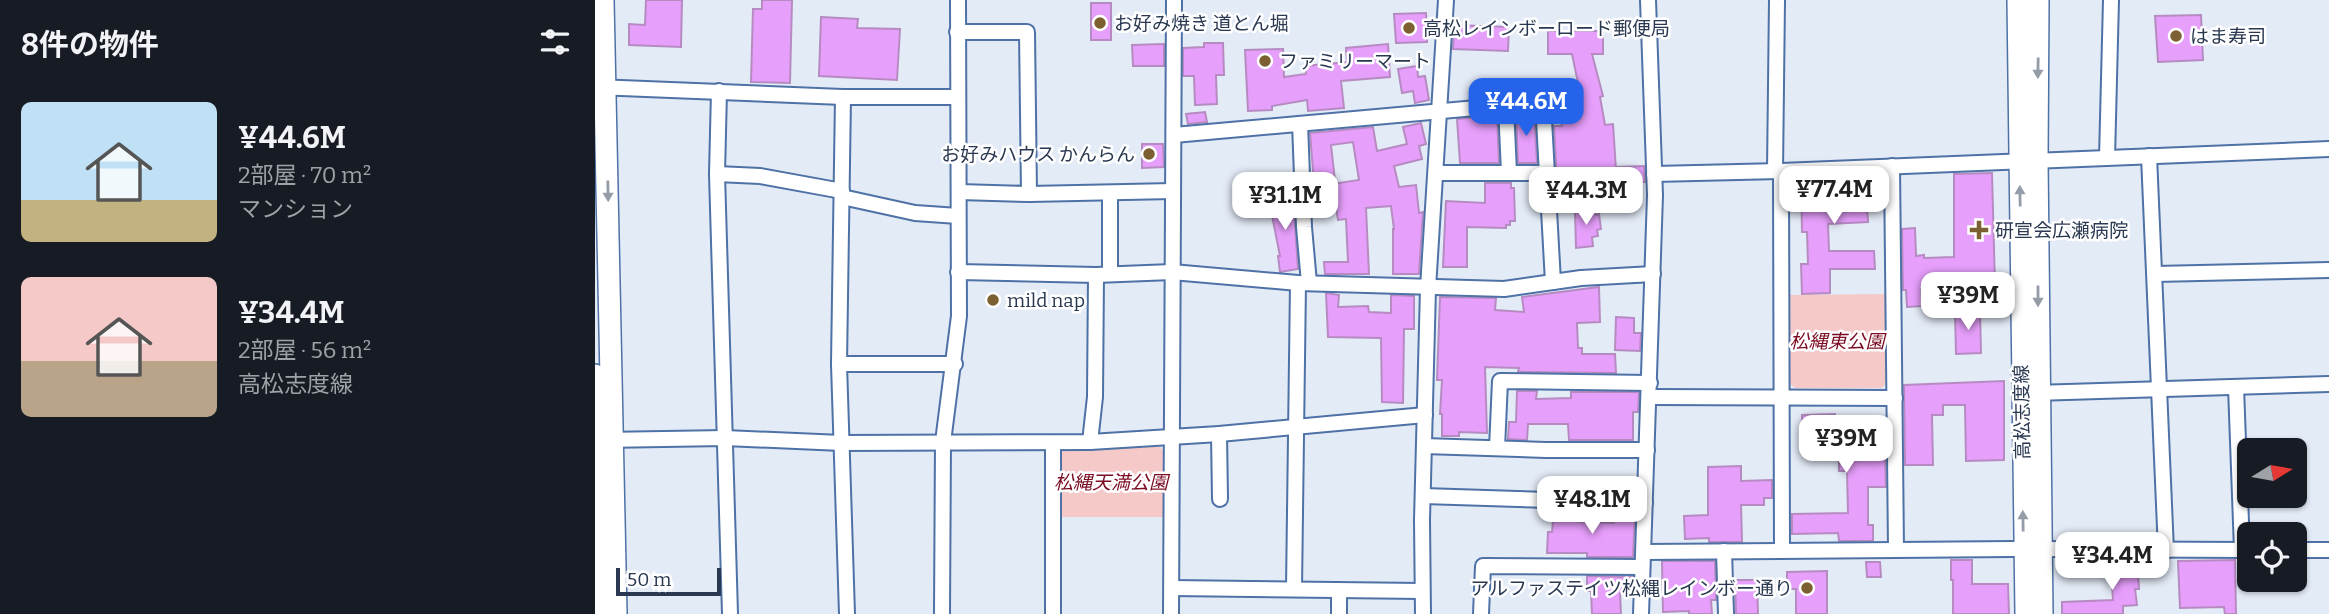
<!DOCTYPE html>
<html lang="ja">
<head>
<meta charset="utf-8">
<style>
  body { margin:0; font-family:Bitter,"Noto Sans JP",serif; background:#20242c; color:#f1f3f6; height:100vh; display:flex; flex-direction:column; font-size:26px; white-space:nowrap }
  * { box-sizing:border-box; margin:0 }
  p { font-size:23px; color:#9ea1a6 }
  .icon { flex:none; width:38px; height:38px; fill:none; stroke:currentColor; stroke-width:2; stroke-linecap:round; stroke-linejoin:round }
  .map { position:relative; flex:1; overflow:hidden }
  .details { display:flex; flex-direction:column; background:#171b24; width:595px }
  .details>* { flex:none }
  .needle { width:46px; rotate:79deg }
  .controls { position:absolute; left:1642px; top:438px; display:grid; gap:14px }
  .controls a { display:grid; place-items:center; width:70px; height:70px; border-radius:10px; background:#171b24; box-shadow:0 2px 5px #0004; font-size:35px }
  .scale { position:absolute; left:21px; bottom:18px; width:105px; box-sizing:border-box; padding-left:7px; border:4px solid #2a3951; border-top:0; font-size:19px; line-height:24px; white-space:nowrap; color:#2a3951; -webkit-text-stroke:5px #fff; paint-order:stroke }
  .price { position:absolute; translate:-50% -60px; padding:0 16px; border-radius:14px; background:#fff; color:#222; font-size:23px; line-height:46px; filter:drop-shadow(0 2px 4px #0008) }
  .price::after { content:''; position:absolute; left:50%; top:42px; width:21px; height:16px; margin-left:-10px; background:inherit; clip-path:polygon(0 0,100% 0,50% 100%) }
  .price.selected { background:#2563eb; color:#fff }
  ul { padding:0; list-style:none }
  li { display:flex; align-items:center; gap:21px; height:175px; padding:0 21px }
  li span { display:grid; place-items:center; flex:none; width:196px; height:140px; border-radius:10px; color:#555 }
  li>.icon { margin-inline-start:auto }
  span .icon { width:84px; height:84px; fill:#fffc; stroke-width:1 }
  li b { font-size:30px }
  h2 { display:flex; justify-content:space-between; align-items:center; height:84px; padding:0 21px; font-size:30px }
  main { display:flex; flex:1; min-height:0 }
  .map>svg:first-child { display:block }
  .green { fill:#f5c9c8 }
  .building { fill:#e79ffc; stroke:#b68bc2; stroke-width:2 }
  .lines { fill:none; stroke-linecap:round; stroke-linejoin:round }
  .street-casing { stroke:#4e71a6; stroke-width:18 }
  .secondary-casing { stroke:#4e71a6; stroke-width:24 }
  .street { stroke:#fff; stroke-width:14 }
  .secondary { stroke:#fff; stroke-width:21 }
  .oneway { fill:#949ca8 }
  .poi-dot { fill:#7c6032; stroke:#fff; stroke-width:2.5 }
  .labels { text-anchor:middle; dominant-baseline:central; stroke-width:5; stroke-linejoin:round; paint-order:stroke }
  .poi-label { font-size:19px; fill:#2a3951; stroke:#fff; text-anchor:start }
  .park-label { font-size:19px; font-style:italic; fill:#7b0b22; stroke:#fff }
  .street-label { font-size:19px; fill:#2a3951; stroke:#fff }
</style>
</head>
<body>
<main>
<section class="details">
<h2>8件の物件<svg class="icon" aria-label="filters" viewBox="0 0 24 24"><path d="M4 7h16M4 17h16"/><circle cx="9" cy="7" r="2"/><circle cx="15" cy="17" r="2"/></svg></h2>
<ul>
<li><span style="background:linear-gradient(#bfe0f5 70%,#c2b280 0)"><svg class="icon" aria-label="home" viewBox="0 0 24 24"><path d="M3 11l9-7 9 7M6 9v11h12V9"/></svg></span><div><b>¥44.6M</b><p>2部屋 · 70 m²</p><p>マンション</p></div></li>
<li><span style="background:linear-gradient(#f6c9c9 60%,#b9a48a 0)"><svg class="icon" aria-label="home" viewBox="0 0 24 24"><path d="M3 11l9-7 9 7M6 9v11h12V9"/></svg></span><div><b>¥34.4M</b><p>2部屋 · 56 m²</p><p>高松志度線</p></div></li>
</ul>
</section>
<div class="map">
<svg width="1734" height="614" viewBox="0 0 1734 614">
  <rect width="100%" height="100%" fill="#e3ebf7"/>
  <!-- green -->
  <g class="green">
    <polygon points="1291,294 1292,382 1287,388 1200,388 1194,383 1193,295"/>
    <polygon points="469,447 565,447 570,452 569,517 463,517 464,454"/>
  </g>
  <!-- building -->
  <g class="building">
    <polygon points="51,0 87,0 86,47 34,45 34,24 50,25"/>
    <polygon points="167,0 197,0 195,83 156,82 158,9 167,9"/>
    <rect x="496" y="3" width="20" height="37"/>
    <polygon points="831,13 832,42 801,43 799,14"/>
    <polygon points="1606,15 1608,60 1563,62 1560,16"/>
    <polygon points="226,17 263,19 262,28 305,29 302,80 224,76"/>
    <polygon points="859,25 914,27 913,51 858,49"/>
    <polygon points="953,31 1008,31 1008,54 997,54 1008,96 1005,97 1010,125 1018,124 1021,170 979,174 981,198 963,199 959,126 967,126 963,109 975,107 972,90 975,89 974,85 983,83 977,54 953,54"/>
    <polygon points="609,43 628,43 629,75 621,75 622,104 600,105 599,76 588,76 588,48 609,47"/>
    <polygon points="569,44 569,66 538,66 537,45"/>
    <polygon points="793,44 795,77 746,81 749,108 713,111 712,100 677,106 677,110 653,111 650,50 688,49 689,77 711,74 710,66 752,62 751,48"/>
    <polygon points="822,66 823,77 830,76 834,100 820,103 818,91 807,93 803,69"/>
    <polygon points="610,112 612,122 593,124 591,114"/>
    <polygon points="939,113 942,163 923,163 921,114"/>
    <polygon points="896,116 902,116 904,163 865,163 862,119"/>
    <polygon points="826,123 831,144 824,146 827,159 799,166 804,187 821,185 824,213 828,212 824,274 798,274 798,229 799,229 796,206 771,208 774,274 730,274 729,262 753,262 751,219 743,220 737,184 764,180 758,142 736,145 740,181 719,183 715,133 778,127 782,151 812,144 808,127"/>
    <polygon points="547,144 568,144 569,167 547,168"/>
    <polygon points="1049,166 1050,182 1022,183 1022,167"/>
    <polygon points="1397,173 1400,287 1360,288 1360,284 1330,285 1330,289 1326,289 1327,306 1312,307 1311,290 1308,290 1307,229 1320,228 1321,256 1329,255 1329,258 1359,257 1359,174"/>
    <polygon points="1284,177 1288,205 1272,206 1273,222 1233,224 1234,251 1279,251 1280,269 1235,269 1235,293 1207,294 1206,264 1213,264 1212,232 1207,232 1206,180"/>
    <polygon points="890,183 916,183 916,188 919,188 920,221 915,221 915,225 911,225 911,228 872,227 872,267 848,267 851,201 890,203"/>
    <polygon points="698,196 703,269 685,272 683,256 685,256 674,200"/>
    <polygon points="1000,207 1001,215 1004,214 1006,229 1002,230 1003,236 997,237 998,246 981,248 980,209"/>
    <polygon points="1004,287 1005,322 982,323 983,348 987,348 987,354 1020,354 1021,373 923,372 924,368 890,367 892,433 864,432 864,436 847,436 847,414 845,414 847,380 842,380 845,297 901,298 900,310 929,312 927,297"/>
    <polygon points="731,293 744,295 743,307 773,306 774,312 796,313 796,295 819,296 819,329 809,329 808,403 787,402 786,338 733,337"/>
    <polygon points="1385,311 1386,353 1361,354 1360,312"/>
    <polygon points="1021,317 1039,318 1039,333 1046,333 1045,351 1020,350"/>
    <polygon points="1409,381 1409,460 1371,461 1370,405 1348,405 1348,415 1337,415 1338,465 1310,465 1309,385"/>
    <polygon points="922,391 942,391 941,399 976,398 976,392 1044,392 1043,412 1038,412 1038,440 974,440 973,424 933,424 932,440 913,439 914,422 921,422"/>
    <polygon points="1240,414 1240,418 1281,417 1281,459 1290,458 1291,487 1273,487 1273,525 1278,525 1278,541 1244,541 1243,533 1197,534 1197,514 1253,513 1252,471 1244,471 1244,441 1208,442 1207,415"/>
    <polygon points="1146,466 1146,481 1177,480 1177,498 1169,498 1169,505 1146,505 1147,542 1114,542 1114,538 1090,539 1089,516 1113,515 1113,467"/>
    <polygon points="959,510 979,510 978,521 1019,523 1019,512 1040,512 1038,557 992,557 992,553 952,553 953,532 957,532"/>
    <polygon points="1542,559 1544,589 1540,589 1542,605 1528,606 1528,614 1467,614 1467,602 1518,600 1515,560"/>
    <polygon points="1356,560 1377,560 1377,584 1413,584 1414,614 1358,614 1358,580 1356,580"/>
    <polygon points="1640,560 1641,614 1630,614 1629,607 1585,608 1583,561"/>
    <polygon points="1067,561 1120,561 1121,600 1116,600 1117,614 1094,614 1094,611 1068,612"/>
    <polygon points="1271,562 1285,562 1286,577 1272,577"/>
    <polygon points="1232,571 1232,614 1201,614 1201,589 1192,589 1192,572"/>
    <polygon points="992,576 1038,577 1037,592 1025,593 1026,614 997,614 996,591 992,591"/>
    <polygon points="1140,580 1162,580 1163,614 1141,614"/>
  </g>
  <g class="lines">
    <!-- street casing -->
    <g class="street-casing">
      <g id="street">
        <polyline points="362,32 432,32 434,194"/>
        <polyline points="1,87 248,97 363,97"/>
        <polyline points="124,91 122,174 135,614"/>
        <polyline points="248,97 244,364 252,614"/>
        <polyline points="911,106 914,173"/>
        <polyline points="705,124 709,227 714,283"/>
        <polyline points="579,135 948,102 958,282"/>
        <polyline points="1554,156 1571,551"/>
        <polyline points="1512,158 1516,0"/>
        <polyline points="1297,166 1301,550"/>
        <polyline points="1180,171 1182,0"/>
        <polyline points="1186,171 1187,551"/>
        <polyline points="841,173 951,173"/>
        <polyline points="122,174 165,176 247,191"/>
        <polyline points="1059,174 1186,171 1734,149"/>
        <polyline points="364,192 434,194 578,191"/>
        <polyline points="515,193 515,274"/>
        <polyline points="247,197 320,213 363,216"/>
        <polyline points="363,272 501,275 577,272 703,283 909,289 986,278 1058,274"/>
        <polyline points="1560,274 1734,270"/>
        <polyline points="244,364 360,364"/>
        <polyline points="1641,387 1647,550"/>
        <polyline points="1439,393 1734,384"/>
        <polyline points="1055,397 1300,398"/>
        <polyline points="624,434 625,499"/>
        <polyline points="8,440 130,438 247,443 495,442 624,434 830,415"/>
        <polyline points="495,442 500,397 501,275"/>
        <polyline points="458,443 458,614"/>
        <polyline points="829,446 951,450 1052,450"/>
        <polyline points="902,448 905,381 1055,383"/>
        <polyline points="828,496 1050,503"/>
        <polyline points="1699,550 1734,550"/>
        <polyline points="1129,551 1131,614"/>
        <polyline points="1049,552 1418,549 1654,550"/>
        <polyline points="577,588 827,591"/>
        <polyline points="699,589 703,283"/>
        <polyline points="347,614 348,442 364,316 363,0"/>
        <polyline points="576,614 579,0"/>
        <polyline points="744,614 744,590"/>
        <polyline points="828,614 827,520 833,288 851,0"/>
        <polyline points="886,614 888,566 1047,567"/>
        <polyline points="1046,614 1060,195 1053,0"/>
      </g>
    </g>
    <!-- secondary casing -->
    <g class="secondary-casing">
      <g id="secondary">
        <polyline points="8,0 21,614"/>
        <polyline points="1423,0 1431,614"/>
        <polyline points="1443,0 1442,160 1447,614"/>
        <polyline points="0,375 5,614"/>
      </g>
    </g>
    <!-- street -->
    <use href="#street" class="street"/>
    <!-- secondary -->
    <use href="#secondary" class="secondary"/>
  </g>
  <!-- one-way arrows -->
  <defs><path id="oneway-solid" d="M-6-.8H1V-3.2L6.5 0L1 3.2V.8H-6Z" transform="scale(1.75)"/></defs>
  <g class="oneway">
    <use href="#oneway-solid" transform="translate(1443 68) rotate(91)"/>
    <use href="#oneway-solid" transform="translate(13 191) rotate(89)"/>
    <use href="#oneway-solid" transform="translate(1425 196) rotate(-91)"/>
    <use href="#oneway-solid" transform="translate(1443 296) rotate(90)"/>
    <use href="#oneway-solid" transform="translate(1428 521) rotate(-91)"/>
  </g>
  <!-- markers -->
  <g class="poi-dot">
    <circle cx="505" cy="23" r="7"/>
    <circle cx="814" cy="28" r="7"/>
    <circle cx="1581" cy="36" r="7"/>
    <circle cx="670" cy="61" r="7"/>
    <circle cx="554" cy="154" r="7"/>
    <path d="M1380.5 219.5h7v7h7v7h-7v7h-7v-7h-7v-7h7z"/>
    <circle cx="398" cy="300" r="7"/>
    <circle cx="1212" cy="588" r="7"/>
  </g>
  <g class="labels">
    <!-- poi labels -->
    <g class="poi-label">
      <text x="519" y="23">お好み焼き 道とん堀</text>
      <text x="828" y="28">高松レインボーロード郵便局</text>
      <text x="1595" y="36">はま寿司</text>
      <text x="684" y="61">ファミリーマート</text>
      <text x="540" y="154" text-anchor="end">お好みハウス かんらん</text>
      <text x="1400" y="230">研宣会広瀬病院</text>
      <text x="412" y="300">mild nap</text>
      <text x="1198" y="588" text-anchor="end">アルファステイツ松縄レインボー通り</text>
    </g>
    <!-- park labels -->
    <g class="park-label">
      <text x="1242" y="341">松縄東公園</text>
      <text x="516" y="482">松縄天満公園</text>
    </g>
    <!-- street labels -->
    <g class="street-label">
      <text transform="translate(1427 412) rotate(-91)">高松志度線</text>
    </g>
  </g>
</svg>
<div class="controls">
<a><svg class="needle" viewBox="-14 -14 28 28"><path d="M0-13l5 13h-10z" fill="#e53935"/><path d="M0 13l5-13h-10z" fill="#9ea1a6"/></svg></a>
<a><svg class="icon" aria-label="locate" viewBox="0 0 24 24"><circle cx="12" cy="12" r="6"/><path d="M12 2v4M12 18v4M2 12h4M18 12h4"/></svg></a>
</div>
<div class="scale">50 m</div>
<b class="price selected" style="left:931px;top:138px">¥44.6M</b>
<b class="price" style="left:1239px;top:226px">¥77.4M</b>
<b class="price" style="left:991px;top:227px">¥44.3M</b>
<b class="price" style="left:690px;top:232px">¥31.1M</b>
<b class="price" style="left:1373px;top:332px">¥39M</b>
<b class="price" style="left:1251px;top:475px">¥39M</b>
<b class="price" style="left:997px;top:536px">¥48.1M</b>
<b class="price" style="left:1517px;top:592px">¥34.4M</b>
</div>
</main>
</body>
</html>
